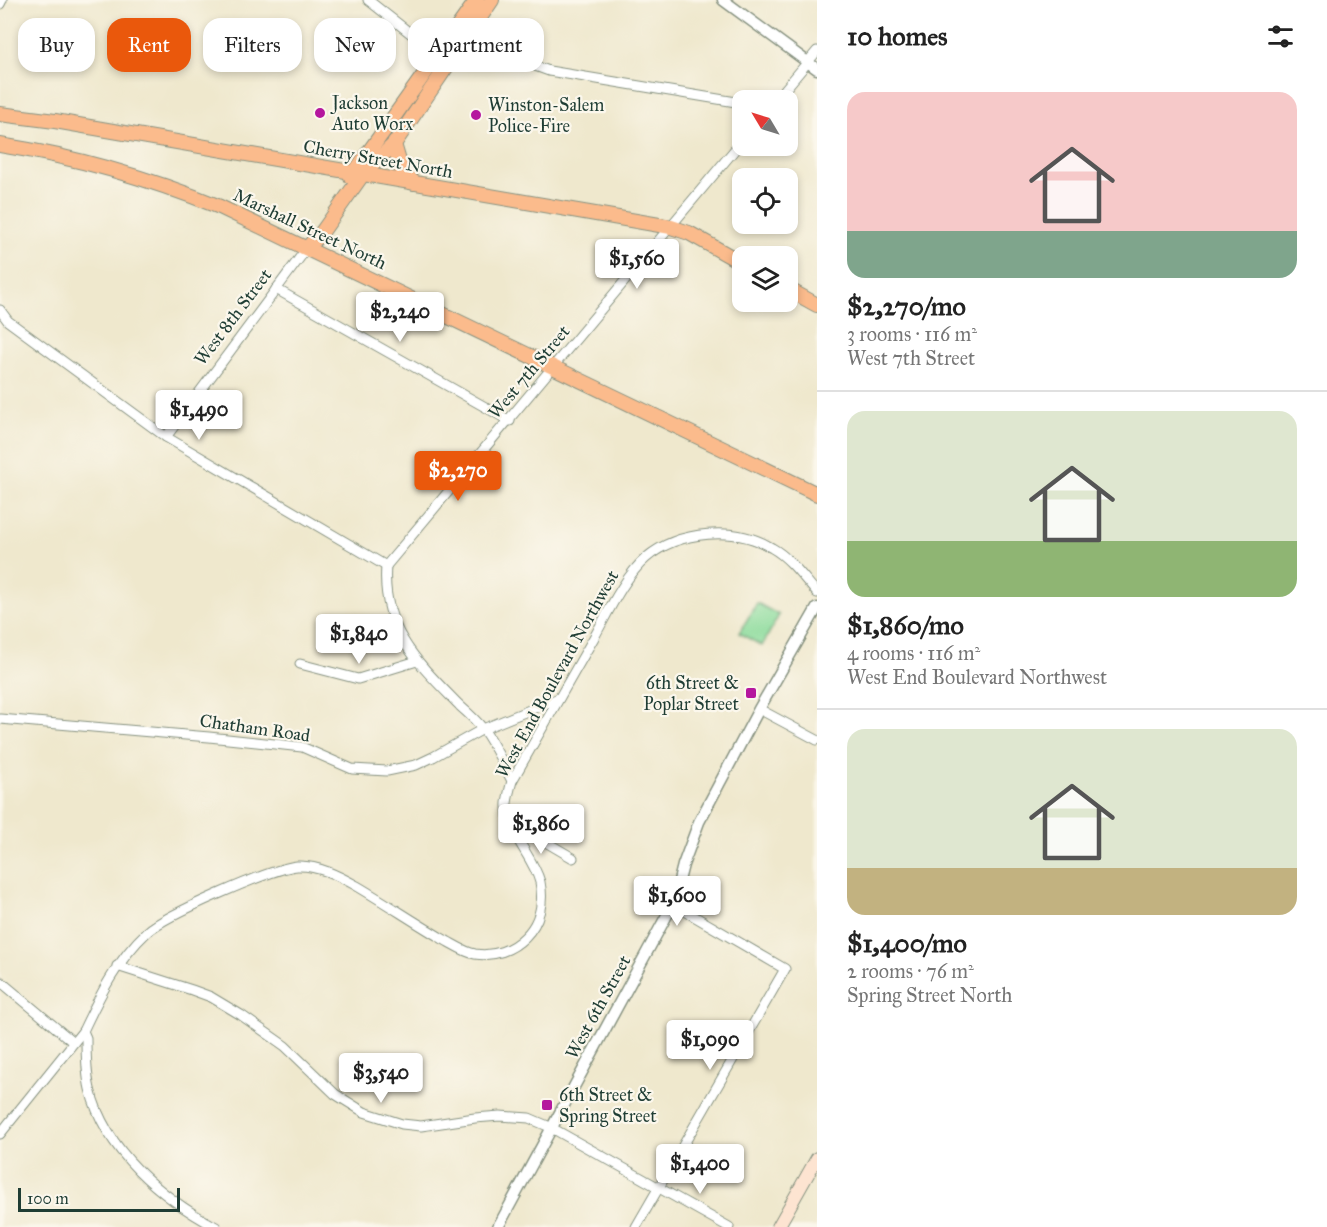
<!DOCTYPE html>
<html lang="en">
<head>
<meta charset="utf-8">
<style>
  body { margin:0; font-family:"IM FELL Great Primer",serif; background:#f2f2f2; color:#222; height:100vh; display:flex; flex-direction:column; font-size:22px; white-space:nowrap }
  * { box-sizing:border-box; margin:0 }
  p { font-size:20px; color:#767676 }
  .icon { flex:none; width:33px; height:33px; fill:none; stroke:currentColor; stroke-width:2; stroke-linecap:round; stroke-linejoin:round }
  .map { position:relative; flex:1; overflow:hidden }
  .panel { display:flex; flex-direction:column; background:#fff; width:510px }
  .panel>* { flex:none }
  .hud { position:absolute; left:18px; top:18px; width:570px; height:54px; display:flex; gap:12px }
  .needle { width:39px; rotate:308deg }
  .tools { position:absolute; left:732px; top:90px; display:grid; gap:12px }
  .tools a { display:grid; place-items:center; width:66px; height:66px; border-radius:12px; background:#fff; box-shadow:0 3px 9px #0003; font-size:30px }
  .scale { position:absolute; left:18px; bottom:15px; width:162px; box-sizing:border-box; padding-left:6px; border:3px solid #1f3d34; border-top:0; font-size:16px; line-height:21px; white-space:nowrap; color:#1f3d34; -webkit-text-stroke:4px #fbf7ec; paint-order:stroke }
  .price { position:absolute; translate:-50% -51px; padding:0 14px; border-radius:6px; background:#fff; color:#222; font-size:20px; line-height:39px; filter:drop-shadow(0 2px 3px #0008) }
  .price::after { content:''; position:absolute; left:50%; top:36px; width:18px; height:14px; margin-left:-9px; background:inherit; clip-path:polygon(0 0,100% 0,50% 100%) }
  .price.selected { background:#ea580c; color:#fff }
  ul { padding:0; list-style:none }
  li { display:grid; align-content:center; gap:12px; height:318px; padding:0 30px }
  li+li { border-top:2px solid #e0e0e0 }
  li span { display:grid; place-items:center; height:186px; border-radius:18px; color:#555 }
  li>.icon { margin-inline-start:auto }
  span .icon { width:108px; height:108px; fill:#fffc; stroke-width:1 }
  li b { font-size:26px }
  h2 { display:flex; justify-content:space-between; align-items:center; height:72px; padding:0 30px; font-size:26px }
  .tag { padding:0 21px; border-radius:18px; background:#fff; box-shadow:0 3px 9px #0003; font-size:21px; line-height:54px }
  .tag.selected { background:#ea580c; color:#fff }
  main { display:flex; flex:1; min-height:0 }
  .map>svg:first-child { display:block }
  .green { fill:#8bdb9b; stroke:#558c68; stroke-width:1.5 }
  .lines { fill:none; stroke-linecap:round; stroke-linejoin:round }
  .minor-casing { stroke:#879280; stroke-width:11 }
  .tertiary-casing { stroke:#879280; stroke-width:13 }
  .secondary-casing { stroke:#879280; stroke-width:14 }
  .primary-casing { stroke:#879280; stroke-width:16 }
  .minor { stroke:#fff; stroke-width:9 }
  .tertiary { stroke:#fff; stroke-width:10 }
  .secondary { stroke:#fde4d1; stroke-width:12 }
  .primary { stroke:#fbbb8c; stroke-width:14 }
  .poi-dot { fill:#b5179e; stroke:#fbf7ec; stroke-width:2 }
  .labels { text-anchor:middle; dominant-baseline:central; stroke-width:4.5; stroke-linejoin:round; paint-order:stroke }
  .poi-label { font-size:18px; fill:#1f3d34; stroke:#fbf7ec; text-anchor:start }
  .street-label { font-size:18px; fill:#1f3d34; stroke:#fbf7ec }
</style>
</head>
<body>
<main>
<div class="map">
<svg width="817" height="1227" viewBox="0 0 817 1227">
  <rect width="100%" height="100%" fill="#fbf7ec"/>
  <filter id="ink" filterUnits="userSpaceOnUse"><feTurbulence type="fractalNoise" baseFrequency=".0167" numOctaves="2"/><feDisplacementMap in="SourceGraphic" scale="12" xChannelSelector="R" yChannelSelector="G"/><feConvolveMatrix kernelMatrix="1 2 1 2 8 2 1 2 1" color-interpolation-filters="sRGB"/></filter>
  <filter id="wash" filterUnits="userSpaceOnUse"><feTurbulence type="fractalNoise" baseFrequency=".008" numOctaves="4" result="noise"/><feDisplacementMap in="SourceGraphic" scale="24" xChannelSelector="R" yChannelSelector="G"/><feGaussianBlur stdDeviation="1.35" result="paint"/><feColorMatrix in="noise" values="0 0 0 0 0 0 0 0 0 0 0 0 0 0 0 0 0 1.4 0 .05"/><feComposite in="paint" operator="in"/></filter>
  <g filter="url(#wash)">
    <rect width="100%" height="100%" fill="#efe8cd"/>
    <!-- green -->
    <polygon class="green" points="757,603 779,615 762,646 739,633"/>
  </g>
  <g filter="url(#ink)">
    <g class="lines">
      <!-- minor casing -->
      <g class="minor-casing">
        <g id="minor">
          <polyline points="368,0 438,55"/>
          <polyline points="0,4 2,0"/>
          <polyline points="467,35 508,56 549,71 742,103"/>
          <polyline points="776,100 817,51"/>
          <polyline points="276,289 510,421"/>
          <polyline points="0,310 8,321 166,437 386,566"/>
          <polyline points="166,437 307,248"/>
          <polyline points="386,566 742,141"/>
          <path d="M386,566C381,630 419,664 460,706C468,713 477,721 483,729C494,744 503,764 512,781"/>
          <polyline points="300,664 358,679 417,661"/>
          <polyline points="759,709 817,740"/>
          <polyline points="0,719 209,737 302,747 352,769 387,771 416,765 433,757 483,729 559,698"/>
          <polyline points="514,832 527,831 573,858"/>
          <polyline points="117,966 192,990 211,997 241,1015 285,1046 335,1094 364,1112 402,1124 421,1126 475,1118 500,1116 529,1118 550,1127 729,1227"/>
          <polyline points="0,981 73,1042"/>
          <polyline points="0,1134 83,1031"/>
          <path d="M216,1227C162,1198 105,1151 90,1089C86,1072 86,1055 86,1038L83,1031C100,995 117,960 147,932C165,915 273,868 297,866C318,865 339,876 357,886C386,903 414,922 443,939C453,944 464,952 475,954C494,957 512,950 525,937C540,922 544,902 540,882C533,855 505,832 507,803C508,796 510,788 512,781C540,732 568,683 596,634C609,610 626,575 646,558C679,530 736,526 772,548C790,558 803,577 817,593"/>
          <polyline points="636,1227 785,969 673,904"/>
        </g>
      </g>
      <!-- tertiary casing -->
      <g class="tertiary-casing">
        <g id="tertiary">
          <polyline points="723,0 817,69"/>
          <polyline points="498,1227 673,904 683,865 699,822 759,709 817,608"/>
        </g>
      </g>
      <!-- secondary casing -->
      <g class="secondary-casing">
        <polyline id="secondary" points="778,1227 817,1158"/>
      </g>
      <!-- primary casing -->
      <g class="primary-casing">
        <g id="primary">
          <polyline points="0,114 55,121 671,227 689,233 742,263"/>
          <polyline points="394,144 401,168 414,183"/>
          <path d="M0,145C76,157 149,178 220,207L817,494"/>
          <polyline points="351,177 477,0"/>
          <polyline points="307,248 322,232 363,174 394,144 492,0"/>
          <polyline points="788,289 817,305"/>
        </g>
      </g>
      <!-- minor -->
      <use href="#minor" class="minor"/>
      <!-- tertiary -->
      <use href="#tertiary" class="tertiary"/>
      <!-- secondary -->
      <use href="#secondary" class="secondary"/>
      <!-- primary -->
      <use href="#primary" class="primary"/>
    </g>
  </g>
  <!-- markers -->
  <g class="poi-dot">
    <circle cx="320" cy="113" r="6"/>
    <circle cx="476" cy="115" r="6"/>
    <rect x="745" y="687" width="12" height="12" rx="3"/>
    <rect x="541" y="1099" width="12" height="12" rx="3"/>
  </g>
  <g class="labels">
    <!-- poi labels -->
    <g class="poi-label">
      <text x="332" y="103">Jackson<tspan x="332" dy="21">Auto Worx</tspan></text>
      <text x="488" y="105">Winston-Salem<tspan x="488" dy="21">Police-Fire</tspan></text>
      <text x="739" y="683" text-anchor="end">6th Street &amp;<tspan x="739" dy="21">Poplar Street</tspan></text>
      <text x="559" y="1095">6th Street &amp;<tspan x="559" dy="21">Spring Street</tspan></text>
    </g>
    <!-- street labels -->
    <g class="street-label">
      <text transform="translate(378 159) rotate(10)">Cherry Street North</text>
      <text transform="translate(310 229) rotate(25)">Marshall Street North</text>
      <text transform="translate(233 317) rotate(-53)">West 8th Street</text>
      <text transform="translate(529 372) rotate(-50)">West 7th Street</text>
      <text transform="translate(557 674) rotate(-61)">West End Boulevard Northwest</text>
      <text transform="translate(255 728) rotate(8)">Chatham Road</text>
      <text transform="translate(598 1007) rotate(-61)">West 6th Street</text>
    </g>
  </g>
</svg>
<div class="tools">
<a><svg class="needle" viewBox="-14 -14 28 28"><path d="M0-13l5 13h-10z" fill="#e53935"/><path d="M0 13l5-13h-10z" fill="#767676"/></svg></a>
<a><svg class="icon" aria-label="locate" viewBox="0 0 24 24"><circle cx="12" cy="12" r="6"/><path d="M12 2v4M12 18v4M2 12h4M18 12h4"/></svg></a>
<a><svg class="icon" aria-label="layers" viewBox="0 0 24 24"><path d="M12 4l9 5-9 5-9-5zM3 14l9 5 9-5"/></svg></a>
</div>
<div class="scale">100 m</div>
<b class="price" style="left:637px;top:290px">$1,560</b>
<b class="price" style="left:400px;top:343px">$2,240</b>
<b class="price" style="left:199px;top:441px">$1,490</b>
<b class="price selected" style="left:458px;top:502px">$2,270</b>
<b class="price" style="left:359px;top:665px">$1,840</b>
<b class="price" style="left:541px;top:855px">$1,860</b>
<b class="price" style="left:677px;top:927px">$1,600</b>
<b class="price" style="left:710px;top:1071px">$1,090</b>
<b class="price" style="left:381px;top:1104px">$3,540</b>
<b class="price" style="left:700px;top:1195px">$1,400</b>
<div class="hud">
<a class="tag">Buy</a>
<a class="tag selected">Rent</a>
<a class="tag">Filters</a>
<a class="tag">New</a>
<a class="tag">Apartment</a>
</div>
</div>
<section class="panel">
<h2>10 homes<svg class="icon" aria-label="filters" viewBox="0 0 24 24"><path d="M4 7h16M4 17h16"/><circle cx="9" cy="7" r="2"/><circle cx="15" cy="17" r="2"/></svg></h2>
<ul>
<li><span style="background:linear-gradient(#f6c9c9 75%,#7fa58c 0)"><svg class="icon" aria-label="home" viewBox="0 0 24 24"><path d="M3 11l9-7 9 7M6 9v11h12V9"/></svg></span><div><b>$2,270/mo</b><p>3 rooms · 116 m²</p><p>West 7th Street</p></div></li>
<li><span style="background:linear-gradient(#dfe7d0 70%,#8fb573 0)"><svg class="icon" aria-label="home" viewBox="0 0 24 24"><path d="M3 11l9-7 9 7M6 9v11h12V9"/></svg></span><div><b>$1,860/mo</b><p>4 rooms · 116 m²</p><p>West End Boulevard Northwest</p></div></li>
<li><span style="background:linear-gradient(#dfe7d0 75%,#c2b280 0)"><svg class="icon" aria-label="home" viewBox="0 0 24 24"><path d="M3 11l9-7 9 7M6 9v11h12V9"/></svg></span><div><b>$1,400/mo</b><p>2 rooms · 76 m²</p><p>Spring Street North</p></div></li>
</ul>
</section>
</main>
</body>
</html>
